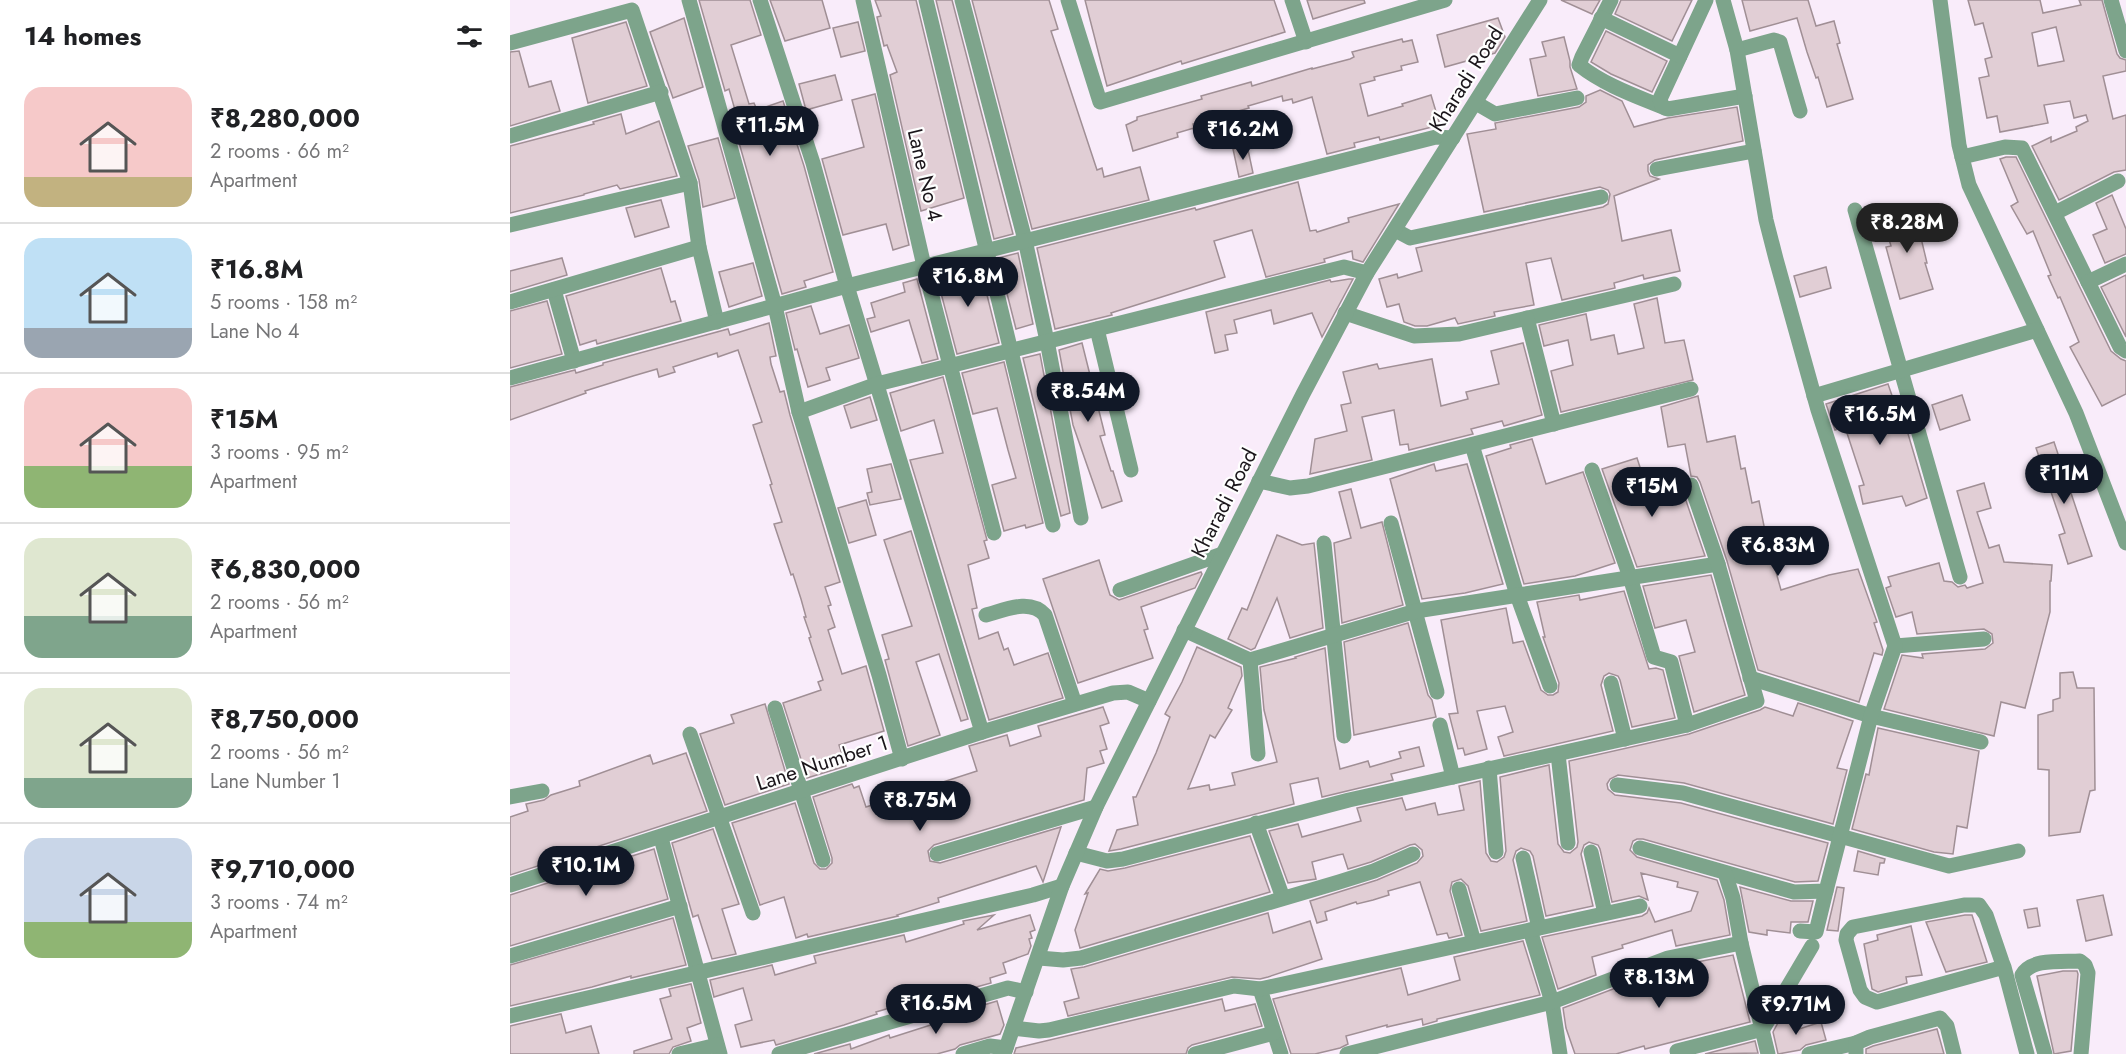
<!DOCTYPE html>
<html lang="en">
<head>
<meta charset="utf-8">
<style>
  body { margin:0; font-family:Jost,sans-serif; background:#f2f2f2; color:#202124; height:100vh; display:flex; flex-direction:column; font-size:22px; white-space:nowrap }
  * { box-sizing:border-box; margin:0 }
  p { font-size:20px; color:#757577 }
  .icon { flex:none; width:33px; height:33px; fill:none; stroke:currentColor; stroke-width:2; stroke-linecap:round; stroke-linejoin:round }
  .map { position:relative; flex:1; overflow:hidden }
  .drawer { display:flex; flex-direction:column; background:#fff; width:510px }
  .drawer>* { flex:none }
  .price { position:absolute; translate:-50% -51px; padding:0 14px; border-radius:21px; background:#111827; color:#fff; font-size:20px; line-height:39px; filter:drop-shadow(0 2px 3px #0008) }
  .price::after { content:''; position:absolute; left:50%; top:36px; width:18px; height:14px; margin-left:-9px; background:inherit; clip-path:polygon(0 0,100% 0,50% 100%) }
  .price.selected { background:#222; color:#fff }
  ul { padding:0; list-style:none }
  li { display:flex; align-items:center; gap:18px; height:150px; padding:0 24px }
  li+li { border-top:2px solid #e0e0e0 }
  li span { display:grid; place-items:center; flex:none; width:168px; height:120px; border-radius:18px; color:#555 }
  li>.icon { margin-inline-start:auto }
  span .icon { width:72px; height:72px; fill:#fffc; stroke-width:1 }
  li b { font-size:26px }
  h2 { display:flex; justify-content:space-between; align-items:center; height:72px; padding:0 24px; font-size:26px }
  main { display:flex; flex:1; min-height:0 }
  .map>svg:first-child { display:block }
  .building { fill:#e1ced5; stroke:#a08f95; stroke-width:1.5; fill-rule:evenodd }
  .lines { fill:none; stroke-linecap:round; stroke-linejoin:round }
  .minor { stroke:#7da48b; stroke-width:15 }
  .labels { text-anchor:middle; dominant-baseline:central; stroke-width:4.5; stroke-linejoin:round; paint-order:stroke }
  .street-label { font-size:21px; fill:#1a151a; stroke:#fefefe }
</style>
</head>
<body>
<main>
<section class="drawer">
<h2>14 homes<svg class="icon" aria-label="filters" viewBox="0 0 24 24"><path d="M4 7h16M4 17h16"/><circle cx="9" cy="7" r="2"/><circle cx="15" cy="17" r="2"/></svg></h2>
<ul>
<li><span style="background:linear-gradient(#f6c9c9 75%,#c2b280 0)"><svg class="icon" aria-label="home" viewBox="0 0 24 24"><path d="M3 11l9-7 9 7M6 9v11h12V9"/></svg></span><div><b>₹8,280,000</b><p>2 rooms · 66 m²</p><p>Apartment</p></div></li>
<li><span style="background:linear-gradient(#bfe0f5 75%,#9aa5b1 0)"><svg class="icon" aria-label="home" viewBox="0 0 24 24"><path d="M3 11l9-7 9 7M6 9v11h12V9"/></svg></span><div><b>₹16.8M</b><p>5 rooms · 158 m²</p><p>Lane No 4</p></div></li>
<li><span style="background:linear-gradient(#f6c9c9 65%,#8fb573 0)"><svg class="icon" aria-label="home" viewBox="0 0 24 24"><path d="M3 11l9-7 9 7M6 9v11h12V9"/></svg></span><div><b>₹15M</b><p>3 rooms · 95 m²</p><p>Apartment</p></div></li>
<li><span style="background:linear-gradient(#dfe7d0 65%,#7fa58c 0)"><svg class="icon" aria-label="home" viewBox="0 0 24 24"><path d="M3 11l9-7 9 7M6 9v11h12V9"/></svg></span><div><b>₹6,830,000</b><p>2 rooms · 56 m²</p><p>Apartment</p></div></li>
<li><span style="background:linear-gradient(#dfe7d0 75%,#7fa58c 0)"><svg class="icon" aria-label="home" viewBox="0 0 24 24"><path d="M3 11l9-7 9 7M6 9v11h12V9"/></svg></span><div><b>₹8,750,000</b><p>2 rooms · 56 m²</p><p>Lane Number 1</p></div></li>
<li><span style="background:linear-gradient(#c9d6e8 70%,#8fb573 0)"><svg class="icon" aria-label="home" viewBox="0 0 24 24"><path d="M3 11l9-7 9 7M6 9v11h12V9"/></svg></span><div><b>₹9,710,000</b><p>3 rooms · 74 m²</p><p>Apartment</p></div></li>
</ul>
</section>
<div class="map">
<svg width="1616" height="1054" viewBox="0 0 1616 1054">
  <rect width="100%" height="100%" fill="#f9ecfa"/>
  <!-- building -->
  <g class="building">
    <polygon points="189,0 240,0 251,35 221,45 239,104 244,103 247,110 273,101 294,166 323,272 294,281 296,287 272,294 226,132 231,131 219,89 215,91"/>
    <polygon points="260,0 312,0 320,28 275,41"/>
    <polygon points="365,0 406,0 454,198 411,211 380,75 387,72 377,45 374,46 367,17 371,16"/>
    <polygon points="426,0 442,0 503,234 484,239"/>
    <polygon points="462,0 539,0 548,29 541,31 587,170 592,168 594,177 630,167 639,200 522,229"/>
    <polygon points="575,0 764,0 775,32 672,64 671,61 597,86"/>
    <polygon points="797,0 854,0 855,3 803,19"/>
    <polygon points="1051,0 1090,0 1082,14"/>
    <polygon points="1111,0 1182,0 1162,41 1105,14"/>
    <polygon points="1232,0 1298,0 1306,26 1324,21 1330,43 1327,44 1343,99 1317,107 1308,77 1306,78 1297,52 1287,18 1240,31"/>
    <path d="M1458,0H1530L1533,13L1571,5L1569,0H1592L1607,54L1610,58L1616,60V71L1593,76L1603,119L1616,115V170L1604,172L1549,200L1522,146L1541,137V142L1567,131L1566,127L1578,121L1576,115L1564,118L1560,101L1534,105L1538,123L1490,132L1487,116L1477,118L1469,78L1479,76L1475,59L1482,57L1473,23L1465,25ZM1546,27L1554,61L1528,66L1522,33Z"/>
    <polygon points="174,18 193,87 163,98 140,32"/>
    <polygon points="988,18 995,37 985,53 935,67 927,35"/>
    <polygon points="116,22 137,86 78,103 62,38"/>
    <polygon points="348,22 355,51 331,57 323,28"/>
    <polygon points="1096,31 1157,61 1142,92 1101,74 1081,62"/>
    <polygon points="1054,37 1060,61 1060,67 1067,89 1028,96 1020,59 1036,56 1032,42"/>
    <polygon points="892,39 893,42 902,40 908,62 891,66 892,70 864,77 865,80 850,84 858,116 893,106 892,104 921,95 930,125 870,140 869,137 844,143 845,147 817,154 802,97 783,103 782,99 773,101 772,96 738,106 739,108 683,124 684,128 667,133 668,137 623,151 616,125 627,120 627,117 692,99 691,96 741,82 742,86 802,68 802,69 840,59 844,57 842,52"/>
    <polygon points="9,51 19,87 41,81 50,111 0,126 0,52"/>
    <polygon points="325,75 332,100 296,110 289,84"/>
    <polygon points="1090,90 1112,101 1124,127 1158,118 1227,107 1233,141 1145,160 1138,165 1138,171 1140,176 1149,179 1104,196 1112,241 1161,230 1170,271 1134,279 1133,275 1104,283 1105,288 1052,300 1041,258 1016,263 1024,305 984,312 985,316 948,324 945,318 917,326 905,326 894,322 889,304 877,307 869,279 887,274 888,278 912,271 906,248 1093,207 1098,204 1100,194 1098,190 1090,187 974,212 957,134 986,129 985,123 1069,107 1076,102 1076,96"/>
    <polygon points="365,94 399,245 383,250 376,224 333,235 312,159 354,147 342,100"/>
    <polygon points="111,114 116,134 149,121 167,176 110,189 107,185 74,194 74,195 0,213 0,146 84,124 83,122"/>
    <polygon points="208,138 225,198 193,207 189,180 178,146"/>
    <polygon points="737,145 743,173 729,177 723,149"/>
    <polygon points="1496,157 1506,157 1601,351 1611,359 1616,361 1616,394 1592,406 1560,347 1569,342 1550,297 1548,298 1538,276 1541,275 1523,231 1517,234 1501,206 1508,202 1490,159"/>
    <polygon points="788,182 800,231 806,230 807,232 839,222 838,218 889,204 853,262 843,259 842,251 814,259 815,262 756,277 742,230 704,241 715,277 601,313 602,315 545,329 527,248 685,208 686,210"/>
    <polygon points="1602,195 1616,229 1616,254 1595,263 1583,235 1597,229 1586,203"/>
    <polygon points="151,200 159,227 125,237 116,208"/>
    <polygon points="1401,207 1411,238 1417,263 1415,263 1423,289 1390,299 1376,247 1381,246 1372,216"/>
    <polygon points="508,253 523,324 506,329 488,258"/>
    <polygon points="52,258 57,275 0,292 0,271"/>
    <polygon points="243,263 252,296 219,307 209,272"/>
    <polygon points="469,263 489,343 447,354 426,274"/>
    <polygon points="1316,267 1321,288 1290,297 1284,276"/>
    <polygon points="151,268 161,302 165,301 171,321 87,344 86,340 70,345 56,296"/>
    <polygon points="1616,275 1616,337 1591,287"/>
    <polygon points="407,279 428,359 412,363 399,320 361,332 357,319 365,317 361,303 395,292 393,283"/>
    <polygon points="839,279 843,279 812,337 802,313 764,324 761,310 724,320 727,333 715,335 718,350 705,353 696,312 820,280 821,282"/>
    <polygon points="1147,298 1155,343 1174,340 1183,380 1051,412 1041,371 1063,365 1058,340 1034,346 1029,325 1076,314 1081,340 1104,335 1108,354 1134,348 1124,304"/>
    <polygon points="37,301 52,354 0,368 0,311"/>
    <polygon points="301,306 310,334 339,325 349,358 316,368 320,380 298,387 287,349 285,350 276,313"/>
    <polygon points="259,323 266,356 260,357 261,364 270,392 274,391 280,415 330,582 315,587 321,605 318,606 325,627 318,630 332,674 356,666 374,731 329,745 336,766 297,778 273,703 311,690 308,682 313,680 299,638 301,637 294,617 296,617 291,599 283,574 281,575 264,524 272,522 260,485 262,484 243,425 252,422 228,350 208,357 207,353 163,367 165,372 149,377 147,369 123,376 75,391 76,393 0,420 0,387 65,370 66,373 93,365 93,363 218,329 220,335"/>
    <polygon points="572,343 595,435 590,436 601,471 603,471 612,501 592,508 563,425 549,350"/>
    <polygon points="1013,343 1032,415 994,426 992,421 961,429 963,434 899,450 898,444 890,445 884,410 852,417 862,460 800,474 805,439 837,431 831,405 841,403 833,372 867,364 869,369 922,359 931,406 958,399 956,392 989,384 981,351"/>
    <polygon points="530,354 560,513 551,516 513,358"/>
    <polygon points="494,362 533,523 516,528 515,525 494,531 482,485 506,478 498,450 487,408 463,414 452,373"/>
    <polygon points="433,377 477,540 474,541 479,558 458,565 467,608 462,609 469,639 488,632 494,650 498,648 504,665 538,653 553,698 479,720 400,460 433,453 424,420 391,431 380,393"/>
    <polygon points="1378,384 1388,413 1390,412 1396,427 1417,498 1396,506 1392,496 1353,504 1349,486 1354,485 1335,427 1325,430 1316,404"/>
    <polygon points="1452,395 1460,420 1430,430 1422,405"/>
    <polygon points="1188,396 1197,442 1225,436 1231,469 1235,468 1242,503 1249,501 1256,536 1271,590 1319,575 1348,569 1367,622 1364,623 1373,650 1372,655 1364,653 1349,702 1248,670 1217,561 1190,482 1187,477 1181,476 1175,444 1158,447 1151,407"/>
    <polygon points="360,397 367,420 341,428 334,406"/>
    <polygon points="1022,439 1036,484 1073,472 1105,563 1065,576 1014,584 976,456 1001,448 1000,445"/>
    <polygon points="1544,442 1582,556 1558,564 1549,535 1555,533 1526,448"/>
    <polygon points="1127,458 1140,498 1173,492 1195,556 1127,567 1092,469"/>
    <polygon points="381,464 391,499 360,505 357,493 362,492 357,469"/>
    <polygon points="924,464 926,471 957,464 993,584 955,593 912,599 880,479"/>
    <polygon points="1474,483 1481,508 1467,512 1479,548 1489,545 1494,562 1542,565 1541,581 1540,581 1540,612 1515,708 1491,702 1484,736 1374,709 1392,655 1413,658 1412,654 1475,649 1483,643 1482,634 1474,629 1407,634 1402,612 1386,617 1376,588 1381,586 1378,577 1429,563 1434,581 1442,582 1448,587 1455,585 1457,588 1473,583 1447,491"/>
    <polygon points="841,489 851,528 872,522 893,605 832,623 824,543 841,538 829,492"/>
    <polygon points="356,500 366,535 339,543 328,508"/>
    <polygon points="401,531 458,719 451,721 429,654 406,662 430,735 398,746 375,660 379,659 372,635 402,626 374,540"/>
    <polygon points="767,535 792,545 804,543 813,628 780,638 767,598 745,648 741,650 718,639 732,608 737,610"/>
    <polygon points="589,560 600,595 609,600 691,572 692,574 685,588 631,607 638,629 634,630 643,658 568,683 533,579"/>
    <polygon points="1201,575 1235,695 1184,712 1169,656 1185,652 1176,620 1145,628 1133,586"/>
    <polygon points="1114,591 1139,669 1146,668 1153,670 1165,718 1122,727 1110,680 1108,676 1099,673 1094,676 1091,685 1103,731 994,756 988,737 1003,732 995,706 967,711 977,749 955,755 953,748 948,749 939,714 948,713 931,620 996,608 1003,643 1013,641 1031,690 1038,695 1043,695 1048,692 1049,683 1033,637 1035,637 1027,602 1069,595 1070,600"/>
    <polygon points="898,623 918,695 922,700 926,717 844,735 834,642"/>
    <polygon points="687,647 731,667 732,676 718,708 722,710 705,738 700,735 678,789 699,785 700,790 725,785 722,773 767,762 754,710 750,667 786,658 785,657 815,648 824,739 830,769 858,761 860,767 891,758 889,752 909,747 914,766 881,774 883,780 812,797 808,778 780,784 784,804 611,849 599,851 607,830 628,825 623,797 626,797 646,753 660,717 655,714 672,682"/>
    <polygon points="1563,672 1567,688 1584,688 1585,790 1580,791 1570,832 1539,836 1539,770 1528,769 1528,715 1543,711 1543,700 1550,698 1550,673"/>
    <polygon points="1288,703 1343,721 1327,768 1337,770 1323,824 1174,783 1108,775 1100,779 1097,784 1098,789 1105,795 1171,803 1318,843 1308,881 1285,882 1133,839 1127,839 1123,841 1120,850 1127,857 1207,880 1214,900 1220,935 1166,946 1162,930 1112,945 1113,948 1082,957 1086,975 1048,989 1032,937 1132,916 1137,913 1139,908 1145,922 1181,911 1188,892 1167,887 1168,882 1131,873 1138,900 1129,896 1102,902 1090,849 1088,845 1079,842 1074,845 1071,854 1083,906 1036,916 1023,856 1020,851 1011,848 1006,851 1003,860 1017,921 971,931 958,886 951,879 942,882 940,891 952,935 939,938 937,933 927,935 910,882 878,891 879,895 863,900 847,904 846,902 815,912 817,920 807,923 800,901 867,880 907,863 913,856 912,850 905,844 900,845 861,862 838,869 833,854 828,855 802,862 806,879 778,883 759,831 788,824 792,837 851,821 847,808 892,798 896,810 925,803 928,815 954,810 949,786 970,781 976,853 981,861 987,862 994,857 996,851 990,777 1039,765 1048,844 1054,852 1060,853 1067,847 1068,842 1059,761 1179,734 1250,710 1255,707 1283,716"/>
    <polygon points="255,704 279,784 215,805 190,734 224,723 221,715"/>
    <polygon points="593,707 599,723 590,726 597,749 590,751 594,763 577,768 574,800 424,845 418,851 420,861 430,863 551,827 533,882 526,866 428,898 429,902 387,915 388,916 298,937 297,934 286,938 274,897 250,905 222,823 285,803 304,863 310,869 316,869 322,863 322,858 303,797 342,784 344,788 349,786 356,807 467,771 459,746 497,735 500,746 531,736 528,726"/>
    <polygon points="1368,728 1469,751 1457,828 1447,826 1443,854 1424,852 1342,829 1356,774 1359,775"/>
    <polygon points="176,753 197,811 0,875 0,817 18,811 16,804 34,800 41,795 70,786 69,781 140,755 143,764"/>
    <polygon points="203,829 229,904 212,909 226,954 202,959 188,915 183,917 162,843"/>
    <polygon points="740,836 760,892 570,948 565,930 578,893 575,894 590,869 598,871 615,868"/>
    <polygon points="144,849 158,899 0,946 0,895"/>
    <polygon points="1348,851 1375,859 1374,863 1370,863 1368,875 1344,871"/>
    <polygon points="1230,887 1281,901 1303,901 1298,922 1281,922 1280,933 1257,930 1257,935 1239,932"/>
    <polygon points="1327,887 1334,888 1328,931 1317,930"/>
    <polygon points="1593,895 1602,935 1576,941 1567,900"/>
    <polygon points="1527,908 1530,926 1518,928 1514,910"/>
    <polygon points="758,913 763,933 800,921 812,959 758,977 750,979 722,977 558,1016 554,1002 569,998 561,969 574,967"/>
    <polygon points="484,915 467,930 520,915 525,930 520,932 522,938 519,939 521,946 518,954 493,963 496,973 480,978 481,983 448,992 447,988 366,1012 367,1014 334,1025 266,1045 264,1040 231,1047 225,1025 242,1020 233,988 204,997 200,980 262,965 265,975 306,963 304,956 394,935 396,942 454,924 453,921"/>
    <polygon points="1455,915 1462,915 1477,962 1436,972 1416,922"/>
    <polygon points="163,918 176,965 121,978 121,976 82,987 0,1006 0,965"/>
    <polygon points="1401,926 1412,975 1396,977 1397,983 1368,992 1362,989 1354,944 1368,940 1367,935"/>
    <polygon points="1013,941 1030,995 927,1019 927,1021 913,1025 912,1019 877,1027 877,1025 836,1036 838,1044 830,1048 805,1054 781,1054 763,999 891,968 898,995 950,980 944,957"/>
    <polygon points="1223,955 1240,1022 1135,1049 1134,1046 1106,1054 1065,1054 1056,1028 1053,1008 1161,967"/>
    <polygon points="1553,971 1567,971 1568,974 1561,1051 1544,1054 1527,976"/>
    <polygon points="181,984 191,1023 177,1028 181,1041 163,1047 159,1054 124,1054 124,1051 162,1039 150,999 161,996 159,989"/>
    <polygon points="712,999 715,1011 745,1004 752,1026 682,1045 678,1048 676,1054 504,1054 506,1048"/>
    <polygon points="487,1001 494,1025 490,1034 450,1045 445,1049 427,1054 304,1054 340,1044 341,1049 379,1035 380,1038 455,1014 454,1011"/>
    <polygon points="51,1014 56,1033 81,1026 89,1054 0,1054 0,1026"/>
    <polygon points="1286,1017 1289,1029 1311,1022 1316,1040 1296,1045 1290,1050 1268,1054 1263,1032 1269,1021"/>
    <polygon points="1427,1029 1434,1054 1356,1054 1356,1049 1363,1046"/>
    <polygon points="1245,1041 1248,1053 1195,1054"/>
  </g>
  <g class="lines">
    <!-- minor -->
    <g class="minor">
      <polyline points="179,0 265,306 289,412 369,675 392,759"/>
      <polyline points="250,0 303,163 337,286 472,732"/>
      <polyline points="353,0 414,266 484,533"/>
      <polyline points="416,0 543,525"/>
      <polyline points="452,0 515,240 537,341 571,518"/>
      <polyline points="558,0 590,102 935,0"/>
      <polyline points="782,0 796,42"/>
      <path d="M1101,0L1072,57L1069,65C1094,85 1126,96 1155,108"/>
      <polyline points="1196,0 1150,99 1152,106 1158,109 1235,96"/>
      <polyline points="1430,0 1449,145 1459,185 1566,413 1616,543"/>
      <polyline points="1601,0 1616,51"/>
      <polyline points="1091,18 1170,56"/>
      <polyline points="0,43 122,10 180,183 189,247 207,322"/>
      <polyline points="1227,50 1264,40 1270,42 1290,111"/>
      <polyline points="966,103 985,114 1067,98"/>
      <polyline points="0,136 151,92"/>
      <polyline points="1452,157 1495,147 1512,148 1610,347 1616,351"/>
      <polyline points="1147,169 1244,151"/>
      <polyline points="1345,210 1450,577"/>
      <polyline points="1545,213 1608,181"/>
      <polyline points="0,225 180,183"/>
      <polyline points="885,230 900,238 1091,197"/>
      <polyline points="1578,282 1616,264"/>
      <polyline points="44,290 64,361"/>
      <polyline points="0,302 189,247"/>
      <polyline points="835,313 904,336 949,334 1164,284"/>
      <polyline points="1017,318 1044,424"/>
      <polyline points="587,329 621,470"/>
      <polyline points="0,378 337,286 926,137 943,138"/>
      <polyline points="1304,396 1527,330"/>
      <polyline points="289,412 367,384 834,267 857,273"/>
      <polyline points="962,445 1007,595 1040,686"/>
      <polyline points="1082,470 1120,577 1144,657 1161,662 1177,725"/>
      <polyline points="749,481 780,488 798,486 1181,389"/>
      <polyline points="881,523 927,692"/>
      <polyline points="814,543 834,736"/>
      <polyline points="610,590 712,554"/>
      <path d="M476,615C495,610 520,598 535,615L565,704"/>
      <polyline points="674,630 740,660 906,611 1208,564"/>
      <polyline points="1385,646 1474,639"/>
      <polyline points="740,660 748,754"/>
      <polyline points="1240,678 1361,716 1471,742"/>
      <polyline points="1101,683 1115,739"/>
      <polyline points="265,708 313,860"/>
      <polyline points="930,725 943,777"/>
      <polyline points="180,734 243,913"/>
      <polyline points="1048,754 1058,843"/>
      <polyline points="979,768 986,852"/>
      <polyline points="1107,785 1173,793 1439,866 1508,851"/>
      <polyline points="0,797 32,791"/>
      <polyline points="746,823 773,898"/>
      <polyline points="151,838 210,1054"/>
      <polyline points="1130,848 1284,892 1316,891 1361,716 1385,646 1308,410 1266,259 1256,220 1227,50 1213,0"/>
      <polyline points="1081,852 1095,913"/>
      <polyline points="566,853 597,861 613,859 839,800 1177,725 1247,701 1208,564 1181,485"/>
      <polyline points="427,854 586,807"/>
      <polyline points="1013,858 1029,928"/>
      <polyline points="1215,873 1223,898 1231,943 1258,1054"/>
      <polyline points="0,885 472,732 603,693 618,692 639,701"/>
      <polyline points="949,889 964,942"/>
      <polyline points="1020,930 1042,1002 1050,1054"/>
      <polyline points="1290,931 1306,932 1316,891"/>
      <polyline points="0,956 170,906"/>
      <polyline points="529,958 553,960 571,958 829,882 864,871 903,854"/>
      <polyline points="1494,967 1367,1002 1355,997 1350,990 1336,940 1337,934 1343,927 1454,905 1469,905 1476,915 1492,962 1494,967 1517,1054"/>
      <polyline points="750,989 771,1054"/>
      <polyline points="0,1016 523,895 552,886"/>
      <polyline points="503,1028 529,1031 539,1030 724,986 750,989 1130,906"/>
      <polyline points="1167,1051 1253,1029 1302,946"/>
      <polyline points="169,1054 207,1045"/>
      <polyline points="269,1054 498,988 516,992"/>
      <polyline points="453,1054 480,1046 496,1048"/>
      <polyline points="494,1054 552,886 586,807 793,394 857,273 1030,0"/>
      <polyline points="685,1054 764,1033"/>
      <polyline points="837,1054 1042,1002 1158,958 1231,943"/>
      <polyline points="1299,1054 1346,1043"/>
      <polyline points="1346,1054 1346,1043 1360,1037 1430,1018 1437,1026 1444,1054"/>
      <path d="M1535,1054L1512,975C1521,958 1552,962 1570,961L1575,965L1578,973L1571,1054"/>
    </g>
  </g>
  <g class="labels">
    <!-- street labels -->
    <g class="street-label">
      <text transform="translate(956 79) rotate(-58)">Kharadi Road</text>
      <text transform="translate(415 175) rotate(77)">Lane No 4</text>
      <text transform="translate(714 503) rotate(-63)">Kharadi Road</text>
      <text transform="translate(312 763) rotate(-18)">Lane Number 1</text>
    </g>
  </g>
</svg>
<b class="price" style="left:260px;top:157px">₹11.5M</b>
<b class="price" style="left:733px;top:161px">₹16.2M</b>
<b class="price selected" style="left:1397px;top:254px">₹8.28M</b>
<b class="price" style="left:458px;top:308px">₹16.8M</b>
<b class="price" style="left:578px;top:423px">₹8.54M</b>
<b class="price" style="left:1370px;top:446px">₹16.5M</b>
<b class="price" style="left:1554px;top:505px">₹11M</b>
<b class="price" style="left:1142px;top:518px">₹15M</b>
<b class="price" style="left:1268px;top:577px">₹6.83M</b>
<b class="price" style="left:410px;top:832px">₹8.75M</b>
<b class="price" style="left:76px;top:897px">₹10.1M</b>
<b class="price" style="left:1149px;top:1009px">₹8.13M</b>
<b class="price" style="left:426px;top:1035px">₹16.5M</b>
<b class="price" style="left:1286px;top:1036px">₹9.71M</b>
</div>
</main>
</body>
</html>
